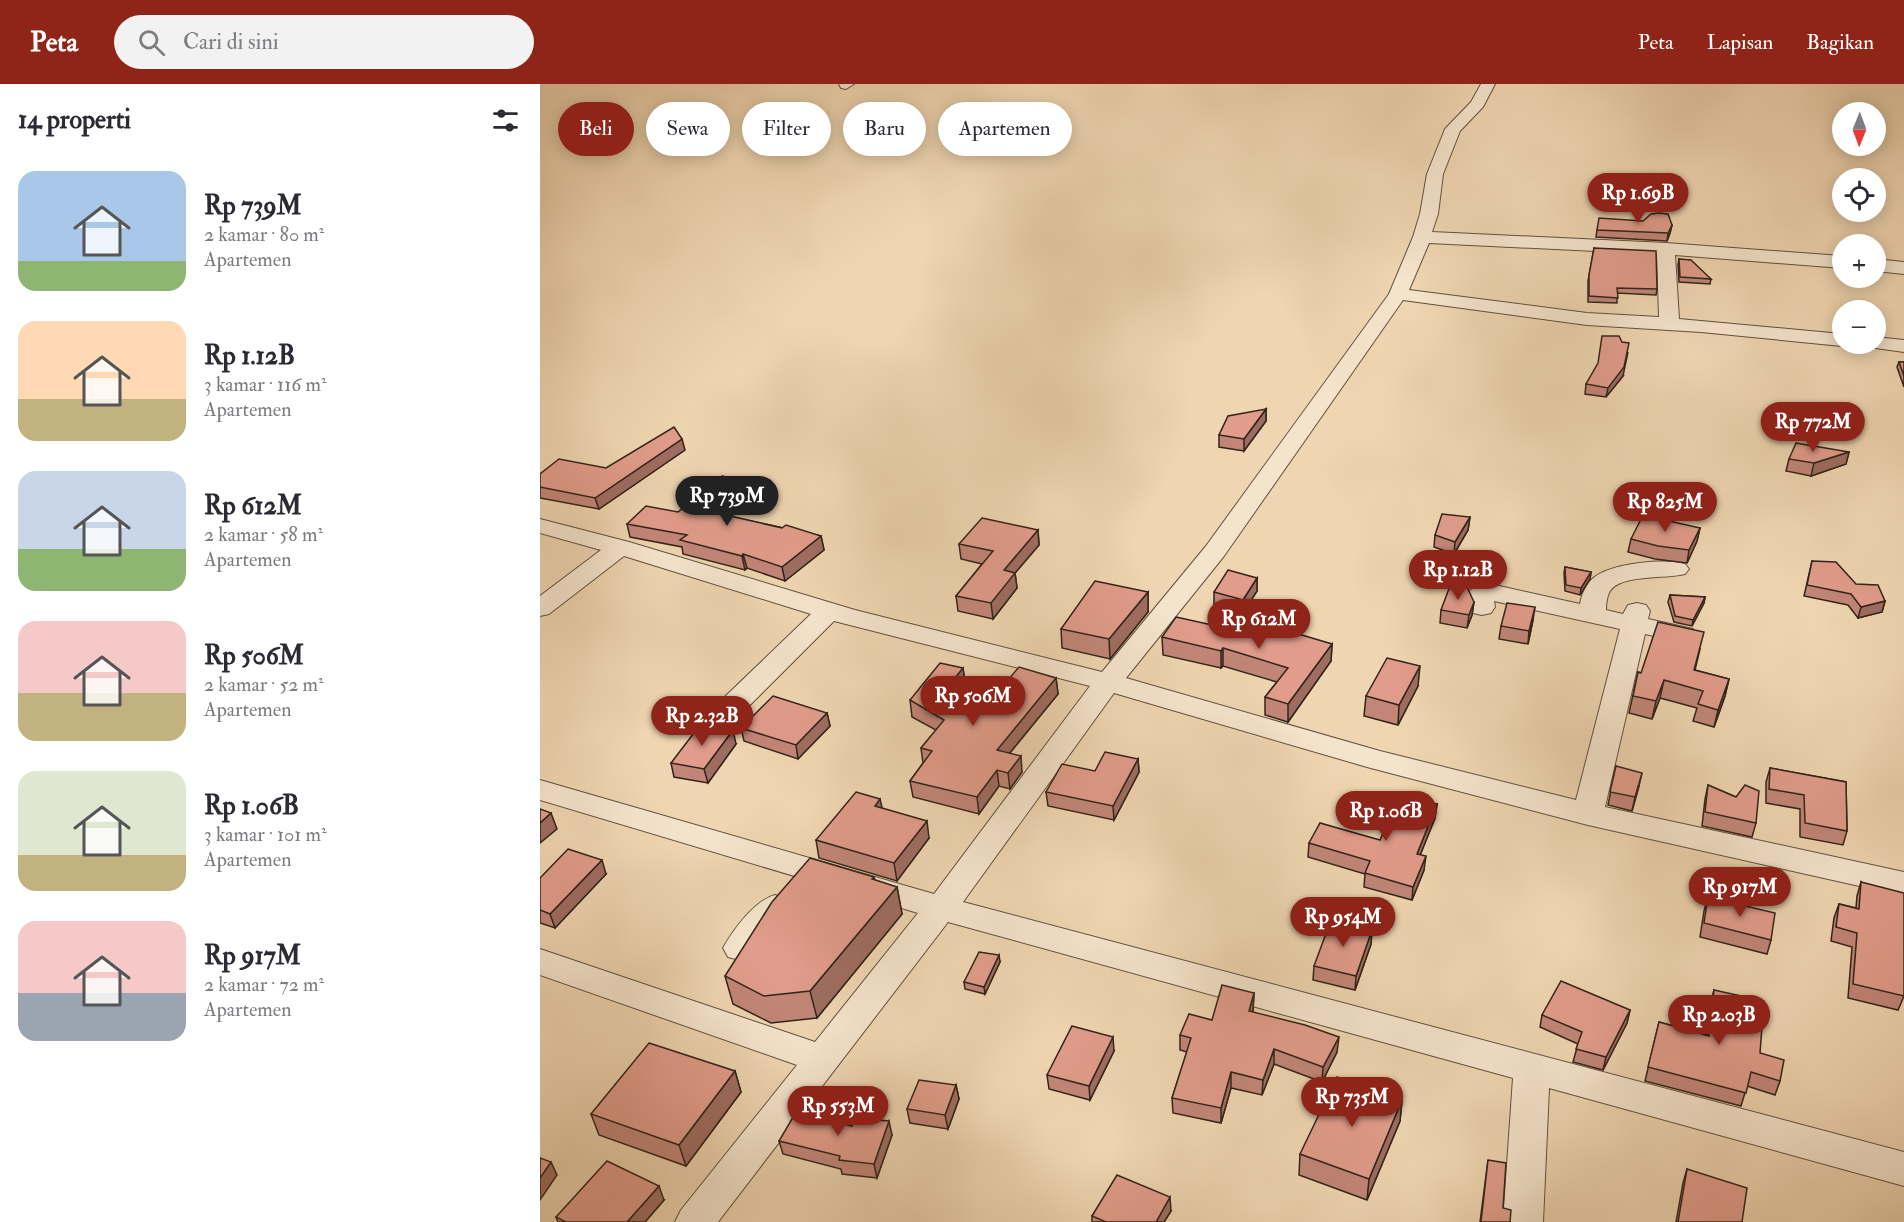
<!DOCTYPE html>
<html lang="id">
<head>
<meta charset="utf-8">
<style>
  body { margin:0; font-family:"IM FELL Double Pica",serif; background:#f2f2f3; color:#2b2b33; height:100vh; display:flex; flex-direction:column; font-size:22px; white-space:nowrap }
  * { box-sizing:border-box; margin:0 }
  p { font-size:20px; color:#7c7c81 }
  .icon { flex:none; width:33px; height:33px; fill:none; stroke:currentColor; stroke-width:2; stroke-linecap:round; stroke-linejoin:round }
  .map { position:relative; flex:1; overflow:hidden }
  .panel { display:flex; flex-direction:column; background:#fff; width:540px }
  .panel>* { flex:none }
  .hud { position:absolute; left:18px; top:18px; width:570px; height:54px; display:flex; gap:12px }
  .needle { width:39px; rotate:181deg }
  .controls { position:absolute; left:1292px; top:18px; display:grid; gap:12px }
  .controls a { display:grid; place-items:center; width:54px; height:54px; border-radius:50%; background:#fff; box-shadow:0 3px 15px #0003; font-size:30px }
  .price { position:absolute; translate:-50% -51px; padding:0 14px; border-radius:21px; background:#8f2418; color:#fff; font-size:20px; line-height:39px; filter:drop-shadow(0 2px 3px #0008) }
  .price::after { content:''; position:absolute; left:50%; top:36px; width:18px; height:14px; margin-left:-9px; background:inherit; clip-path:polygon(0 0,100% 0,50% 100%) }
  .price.current { background:#222; color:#fff }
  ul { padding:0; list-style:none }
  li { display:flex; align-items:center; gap:18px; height:150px; padding:0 18px }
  li span { display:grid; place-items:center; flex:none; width:168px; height:120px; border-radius:18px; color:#555 }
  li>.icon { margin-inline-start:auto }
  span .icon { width:72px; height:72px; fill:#fffc; stroke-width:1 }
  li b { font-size:26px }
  h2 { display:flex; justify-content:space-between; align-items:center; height:72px; padding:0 18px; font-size:26px }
  .pill { padding:0 21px; border-radius:27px; background:#fff; box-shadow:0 3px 15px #0003; font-size:21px; line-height:54px }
  .pill.current { background:#8f2418; color:#fff }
  header { display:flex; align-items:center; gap:36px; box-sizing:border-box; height:84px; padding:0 30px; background:#8f2418; color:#fff }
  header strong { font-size:28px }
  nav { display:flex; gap:33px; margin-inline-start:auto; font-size:21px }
  .search { width:420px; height:54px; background:#f2f2f3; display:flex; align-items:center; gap:15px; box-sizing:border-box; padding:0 21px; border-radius:33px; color:#7c7c81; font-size:22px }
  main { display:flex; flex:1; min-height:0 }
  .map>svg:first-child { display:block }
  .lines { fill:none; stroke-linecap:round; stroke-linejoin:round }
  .minor-casing { stroke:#60503f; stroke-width:2 }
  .minor { fill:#f5e4cc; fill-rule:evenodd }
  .wall { fill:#c28678; stroke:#312419; stroke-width:1.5 }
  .shaded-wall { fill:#9e6d61; stroke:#312419; stroke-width:1.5 }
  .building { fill:#e19c8b; stroke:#312419; stroke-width:1.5 }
</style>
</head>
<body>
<header>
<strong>Peta</strong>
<div class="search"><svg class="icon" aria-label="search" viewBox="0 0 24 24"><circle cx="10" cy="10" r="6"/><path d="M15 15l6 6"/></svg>Cari di sini</div>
<nav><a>Peta</a><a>Lapisan</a><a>Bagikan</a></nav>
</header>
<main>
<section class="panel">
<h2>14 properti<svg class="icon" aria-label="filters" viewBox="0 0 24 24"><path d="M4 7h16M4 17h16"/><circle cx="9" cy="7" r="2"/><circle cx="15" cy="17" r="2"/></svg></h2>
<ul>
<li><span style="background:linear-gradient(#a9c7e8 75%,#8fb573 0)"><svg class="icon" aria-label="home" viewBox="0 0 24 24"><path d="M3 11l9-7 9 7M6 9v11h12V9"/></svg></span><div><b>Rp 739M</b><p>2 kamar · 80 m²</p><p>Apartemen</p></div></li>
<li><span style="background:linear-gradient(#ffd9b3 65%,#c2b280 0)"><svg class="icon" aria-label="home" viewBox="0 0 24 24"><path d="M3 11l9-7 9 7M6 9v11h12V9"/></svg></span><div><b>Rp 1.12B</b><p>3 kamar · 116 m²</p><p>Apartemen</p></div></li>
<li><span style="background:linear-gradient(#c9d6e8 65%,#8fb573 0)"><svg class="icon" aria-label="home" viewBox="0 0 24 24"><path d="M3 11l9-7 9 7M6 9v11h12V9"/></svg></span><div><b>Rp 612M</b><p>2 kamar · 58 m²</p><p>Apartemen</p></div></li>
<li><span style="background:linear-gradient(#f6c9c9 60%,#c2b280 0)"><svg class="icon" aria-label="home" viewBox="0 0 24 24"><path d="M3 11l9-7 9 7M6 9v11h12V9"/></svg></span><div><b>Rp 506M</b><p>2 kamar · 52 m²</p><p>Apartemen</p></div></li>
<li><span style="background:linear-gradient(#dfe7d0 70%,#c2b280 0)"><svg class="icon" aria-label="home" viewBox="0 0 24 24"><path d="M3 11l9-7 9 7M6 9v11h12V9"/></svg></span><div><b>Rp 1.06B</b><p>3 kamar · 101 m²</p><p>Apartemen</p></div></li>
<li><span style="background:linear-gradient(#f6c9c9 60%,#9aa5b1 0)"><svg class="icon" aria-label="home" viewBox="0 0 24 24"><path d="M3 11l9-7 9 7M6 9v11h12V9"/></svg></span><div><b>Rp 917M</b><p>2 kamar · 72 m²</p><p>Apartemen</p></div></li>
</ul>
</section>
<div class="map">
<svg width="1364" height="1138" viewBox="0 0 1364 1138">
  <rect width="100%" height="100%" fill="#efd5b1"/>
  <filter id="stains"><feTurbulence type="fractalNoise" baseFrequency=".00333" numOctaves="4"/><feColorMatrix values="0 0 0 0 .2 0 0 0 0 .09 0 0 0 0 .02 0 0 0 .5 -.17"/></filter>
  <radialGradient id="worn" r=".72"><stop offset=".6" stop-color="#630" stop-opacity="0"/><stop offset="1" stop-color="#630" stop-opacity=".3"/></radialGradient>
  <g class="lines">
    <!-- minor casing -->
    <g class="minor-casing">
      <g id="minor">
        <polygon points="299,0 314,0 306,5 301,4"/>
        <path d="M941,0H955L943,23L920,47L903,90L898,130L892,148L1126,159L1302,172V184L1135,171L1139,235L1302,250V260H1310L1302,262L1161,248L1047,241L863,216L684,472L586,594L840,667L1036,716L1080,545L954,517L955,523L951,529L942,531L933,529C921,512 929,503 946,499L1040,520C1042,509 1047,498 1056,492C1075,479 1124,474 1145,480L1149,485L1145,490C1127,495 1081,490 1070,507C1067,512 1066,520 1066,526L1083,530L1088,521L1097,519L1106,521L1110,527L1108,535L1153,545L1157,551L1153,557L1144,559L1105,550L1065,723L1364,788V812L1048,741L827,683L574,609L423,818L1364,1068V1102L1009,1004L1003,1138H963L973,994L408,838L178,1138H135L141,1126L257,981L0,891V865L275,958L378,829L0,716V696L394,810L550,602L294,537L189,642L179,644L169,642L165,635L169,628L271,530L84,472L9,530L0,532V512L61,466L0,449V435L89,458L315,526L562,588L666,462L849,210L873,153L880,130L887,90L905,45L931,18ZM889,159L1117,170L1119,233L1047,229L869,206Z"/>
        <polygon points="1335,175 1364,178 1364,190 1335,187"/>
        <polygon points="1335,253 1364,256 1364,268 1328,263 1325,260 1335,260"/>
        <path d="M235,811L246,815L251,823C245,833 221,867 212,873C204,878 196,875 188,873L183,864C194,845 214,817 235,811Z"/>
      </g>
    </g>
    <!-- minor -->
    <use href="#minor" class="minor"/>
  </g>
  <!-- wall -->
  <g class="wall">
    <polygon points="1132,141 1130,149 1127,157 1056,153 1057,146"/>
    <polygon points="1054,164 1117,205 1116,211 1077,209 1077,219 1048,218 1048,197"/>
    <polygon points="1139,175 1171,195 1170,200 1139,198 1138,181"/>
    <polygon points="1359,278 1364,278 1364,303 1357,283"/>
    <polygon points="1083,292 1066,313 1045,310 1046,300"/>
    <polygon points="726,325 726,337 704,367 679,363 679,351"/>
    <polygon points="145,366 59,425 0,414 0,390 66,384"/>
    <polygon points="1309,368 1306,380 1271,392 1246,387 1249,375"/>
    <polygon points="212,411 188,432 281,452 284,466 245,497 207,484 205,486 143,470 142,463 90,453 87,440"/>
    <polygon points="930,433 928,446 914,470 894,463 895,451"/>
    <polygon points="1160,444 1157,457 1147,479 1115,475 1088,468 1091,455"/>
    <polygon points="498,446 499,461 475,489 477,504 453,535 418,527 416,512 442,480 421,475 419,460"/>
    <polygon points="1272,477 1345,517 1342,528 1318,534 1308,521 1264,512"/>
    <polygon points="1025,483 1051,488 1050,495 1040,511 1025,507 1024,489"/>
    <polygon points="717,494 717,507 703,529 674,521 674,508"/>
    <polygon points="608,508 608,528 570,575 522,564 521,545"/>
    <polygon points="1130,511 1165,513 1164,519 1152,542 1134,538 1128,518"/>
    <polygon points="934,518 932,531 927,544 900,539 901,526"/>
    <polygon points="993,536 988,560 959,555 961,542"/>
    <polygon points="717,551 792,560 791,577 748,638 725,631 725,613 737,598 683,582 681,584 623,571 622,553"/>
    <polygon points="1160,565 1155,586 1189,595 1185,612 1174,643 1153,637 1157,624 1120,614 1112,635 1089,629 1098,588 1101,589"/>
    <polygon points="423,584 425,598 458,608 516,594 518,610 470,669 482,688 470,705 459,702 439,730 373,713 370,697 383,679 381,664 396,646 372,633 370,616"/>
    <polygon points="878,602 858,641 824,632 826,612"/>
    <polygon points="287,629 290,642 258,675 204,657 201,644"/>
    <polygon points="196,660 168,699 134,693 131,679"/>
    <polygon points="598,675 599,688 574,736 508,722 506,708 555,687"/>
    <polygon points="1076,682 1099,702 1092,727 1068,721"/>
    <polygon points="1230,684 1306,698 1307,747 1303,761 1260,753 1260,725 1226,719 1226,698"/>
    <polygon points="1168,701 1196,713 1216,739 1212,753 1162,742 1165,715"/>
    <polygon points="897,720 895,734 880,771 884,786 872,816 824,803 825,790 768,773 769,759 840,756"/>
    <polygon points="389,754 357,797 279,774 276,756"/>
    <polygon points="66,790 15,844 0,839 0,794"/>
    <polygon points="334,793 335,796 357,803 362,830 277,934 231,939 193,920 185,892"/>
    <polygon points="1321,798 1364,912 1358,926 1308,914 1312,863 1291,857 1294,834 1299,820 1316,824 1317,812"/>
    <polygon points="1168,813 1231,856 1227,870 1160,853 1164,827"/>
    <polygon points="832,846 831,860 815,906 773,896 774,882"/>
    <polygon points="460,878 445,910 425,905 424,898"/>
    <polygon points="1174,906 1240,997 1235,1011 1207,1002 1201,1022 1105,997 1119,938 1167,951 1170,920"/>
    <polygon points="714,909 713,928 797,968 782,998 734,980 722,1011 691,1004 681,1039 633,1029 632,1014 647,968 640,966 640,951 672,936"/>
    <polygon points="1090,926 1087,939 1063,986 1033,978 1038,960 1000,943 1002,931"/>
    <polygon points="574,967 550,1016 509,1005 507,991"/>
    <polygon points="195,987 201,1008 146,1082 59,1051 51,1030"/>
    <polygon points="416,1001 419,1015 408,1045 370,1039 367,1025"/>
    <polygon points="862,1016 860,1037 827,1116 759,1091 760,1070"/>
    <polygon points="352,1051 337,1094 302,1090 301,1085 243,1070 239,1057"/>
    <polygon points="948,1076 963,1124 970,1138 940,1138"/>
    <polygon points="1147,1085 1202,1138 1136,1138 1143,1099"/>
    <polygon points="124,1116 105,1138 18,1138 16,1133"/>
    <polygon points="631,1127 624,1138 552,1138 552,1132"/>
  </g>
  <!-- shaded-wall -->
  <g class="shaded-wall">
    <polygon points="1132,141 1130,149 1127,157 1128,149"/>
    <polygon points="1088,268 1083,292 1066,313 1068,304"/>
    <polygon points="726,325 726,337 704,367 704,355"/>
    <polygon points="142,355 145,366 59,425 55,414"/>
    <polygon points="1309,368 1306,380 1271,392 1274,379"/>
    <polygon points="209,398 212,411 176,442 173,428"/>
    <polygon points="930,433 928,446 914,470 915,458"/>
    <polygon points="1160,444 1157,457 1147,479 1149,466"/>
    <polygon points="498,446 499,461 475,489 477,504 453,535 451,519 464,486"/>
    <polygon points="281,452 284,466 245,497 242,483"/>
    <polygon points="203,470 207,484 205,486 202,472"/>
    <polygon points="1051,488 1050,495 1040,511 1041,504"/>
    <polygon points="717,494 717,507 703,529 703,516"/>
    <polygon points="608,508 608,528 570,575 569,555"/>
    <polygon points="1165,513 1164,519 1152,542 1153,536"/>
    <polygon points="1345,517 1342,528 1318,534 1321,523"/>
    <polygon points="934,518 932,531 927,544 929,531"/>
    <polygon points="995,523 993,536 988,560 989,547"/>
    <polygon points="792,560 791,577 748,638 748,620"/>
    <polygon points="683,564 683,582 681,584 681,567"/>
    <polygon points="880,582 878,602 858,641 859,621"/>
    <polygon points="423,584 425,600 414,595"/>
    <polygon points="516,594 518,610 459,682 457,666"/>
    <polygon points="1189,595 1185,612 1174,643 1178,626"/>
    <polygon points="1124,596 1120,614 1112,635 1116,617"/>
    <polygon points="287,629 290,642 258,675 256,661"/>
    <polygon points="193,646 196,660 168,699 164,685"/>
    <polygon points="481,672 482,688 470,705 468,689"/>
    <polygon points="598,675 599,688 574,736 573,722"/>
    <polygon points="457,686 459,702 439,730 437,713"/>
    <polygon points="1102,689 1099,702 1092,727 1095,713"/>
    <polygon points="340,715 344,732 335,722"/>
    <polygon points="897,720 895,734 875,784 877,770"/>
    <polygon points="11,729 17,745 0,759 0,739"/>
    <polygon points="387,737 389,754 357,797 354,779"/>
    <polygon points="886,772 884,786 872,816 873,803"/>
    <polygon points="62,776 66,790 15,844 10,830"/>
    <polygon points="357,803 362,830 277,934 270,907"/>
    <polygon points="832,846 831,860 815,906 816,892"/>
    <polygon points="459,871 460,878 445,910 444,903"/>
    <polygon points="714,909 713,925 709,942 709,927"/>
    <polygon points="1090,926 1087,939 1063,986 1066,973"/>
    <polygon points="573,953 574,967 550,1016 549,1002"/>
    <polygon points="799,953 797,968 782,998 783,983"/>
    <polygon points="734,965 734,980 722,1011 723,996"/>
    <polygon points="195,987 201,1008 146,1082 139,1061"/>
    <polygon points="691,988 691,1004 681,1039 681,1024"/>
    <polygon points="416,1001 419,1015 408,1045 405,1031"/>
    <polygon points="862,1016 860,1037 827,1116 829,1095"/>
    <polygon points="349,1037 352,1051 337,1094 334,1080"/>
    <polygon points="11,1078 17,1091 0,1116 0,1094"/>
    <polygon points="119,1102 124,1116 105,1138 87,1138"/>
    <polygon points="630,1113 631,1127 624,1138 616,1138"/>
  </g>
  <!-- building -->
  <g class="building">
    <polygon points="1119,129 1128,130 1132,141 1128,149 1057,146 1059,134 1103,137 1111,130"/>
    <polygon points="1054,164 1116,167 1117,205 1077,204 1078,214 1049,212 1049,191"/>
    <polygon points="1139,175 1151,176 1171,195 1140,193"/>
    <polygon points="1062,252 1079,252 1082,258 1089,259 1084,283 1068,304 1046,300 1058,279"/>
    <polygon points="1359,278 1364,278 1364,292"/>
    <polygon points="726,325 704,355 679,351 688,332"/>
    <polygon points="134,343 142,355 55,414 0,403 0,390 19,375 66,384"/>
    <polygon points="1256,359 1309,368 1274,379 1249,375"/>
    <polygon points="182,392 209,398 173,428 242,444 246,441 281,452 242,483 203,470 202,472 140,456 147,451 87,440 106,422 138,428"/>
    <polygon points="902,430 930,433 915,458 895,451"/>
    <polygon points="1103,431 1160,444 1149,466 1118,462 1091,455"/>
    <polygon points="442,434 498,446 464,486 475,489 451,519 416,512 453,467 419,460"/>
    <polygon points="1272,477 1296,478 1316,500 1338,501 1345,517 1321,523 1311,510 1267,501"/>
    <polygon points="1025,483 1051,488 1041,504 1026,501"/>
    <polygon points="688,486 717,494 703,516 674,508"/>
    <polygon points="555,497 608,508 569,555 521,545"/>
    <polygon points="910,502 927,503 934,518 929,531 901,526"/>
    <polygon points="1130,511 1165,513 1153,536 1135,532"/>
    <polygon points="967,519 995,523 989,547 961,542"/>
    <polygon points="636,533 717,551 725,540 792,560 748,620 725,613 748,584 683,564 681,567 622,553"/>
    <polygon points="1118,538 1164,548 1154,586 1189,595 1178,626 1158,620 1163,607 1124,596 1116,617 1093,612 1098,588 1101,589"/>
    <polygon points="847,574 880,582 859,621 826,612"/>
    <polygon points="400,579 423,584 414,595 458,608 479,583 516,594 457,666 481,672 468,689 457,686 437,713 370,697 392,667 381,664 404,636 370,616"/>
    <polygon points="233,612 287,629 256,661 201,644"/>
    <polygon points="160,641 193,646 164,685 131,679"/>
    <polygon points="565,668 598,675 573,722 506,708 522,680 555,687"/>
    <polygon points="1076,682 1102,689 1095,713 1070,708"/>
    <polygon points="1230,684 1306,698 1307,747 1265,739 1264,711 1229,705"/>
    <polygon points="1168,701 1196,713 1205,701 1219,707 1216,739 1165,728"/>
    <polygon points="316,708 340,715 335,722 387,737 354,779 276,756"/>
    <polygon points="860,711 897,720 877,770 886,772 873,803 825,789 830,777 769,759 780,739 840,756"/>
    <polygon points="0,725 11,729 0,739"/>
    <polygon points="28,765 62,776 10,830 0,826 0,794"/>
    <polygon points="270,774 334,793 332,795 357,803 270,907 224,912 185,892 232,818"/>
    <polygon points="1321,798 1364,809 1364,912 1313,900 1317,849 1296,843 1299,820 1319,825"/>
    <polygon points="1168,813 1235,829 1231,856 1164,839"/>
    <polygon points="791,836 832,846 816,892 774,882"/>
    <polygon points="439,868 459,871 444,903 424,898"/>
    <polygon points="1021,897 1090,926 1066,973 1036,965 1042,948 1002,931"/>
    <polygon points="682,901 714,909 709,927 765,941 799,953 783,983 734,965 723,996 691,988 681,1024 632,1014 651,954 640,951 649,930 672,936"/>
    <polygon points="1174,906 1224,917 1220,969 1244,976 1240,997 1211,988 1206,1009 1108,983 1119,938 1169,952"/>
    <polygon points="532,942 573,953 549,1002 507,991"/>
    <polygon points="109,959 195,987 139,1061 51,1030"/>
    <polygon points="797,993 862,1016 829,1095 760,1070"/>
    <polygon points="379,996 416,1001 405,1031 367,1025"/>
    <polygon points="256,1028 312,1042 314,1034 349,1037 334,1080 299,1076 300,1072 239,1057"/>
    <polygon points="0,1074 11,1078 0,1094"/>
    <polygon points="948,1076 966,1079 963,1124 971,1126 970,1138 941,1138"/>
    <polygon points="67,1077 119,1102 87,1138 26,1138 16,1133"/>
    <polygon points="1147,1085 1207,1104 1202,1138 1138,1138"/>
    <polygon points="577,1091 630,1113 616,1138 566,1138 552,1132"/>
  </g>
  <rect width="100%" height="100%" filter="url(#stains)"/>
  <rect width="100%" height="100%" fill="url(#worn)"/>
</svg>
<div class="controls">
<a><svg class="needle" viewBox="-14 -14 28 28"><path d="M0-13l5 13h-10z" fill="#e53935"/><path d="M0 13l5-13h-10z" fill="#7c7c81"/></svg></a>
<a><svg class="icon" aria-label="locate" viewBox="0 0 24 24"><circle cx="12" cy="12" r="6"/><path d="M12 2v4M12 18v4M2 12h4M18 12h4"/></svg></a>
<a>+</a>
<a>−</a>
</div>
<b class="price" style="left:1098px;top:140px">Rp 1.69B</b>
<b class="price" style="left:1273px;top:369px">Rp 772M</b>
<b class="price current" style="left:187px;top:443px">Rp 739M</b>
<b class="price" style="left:1125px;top:449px">Rp 825M</b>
<b class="price" style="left:918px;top:517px">Rp 1.12B</b>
<b class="price" style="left:719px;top:566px">Rp 612M</b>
<b class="price" style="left:433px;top:643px">Rp 506M</b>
<b class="price" style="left:162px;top:663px">Rp 2.32B</b>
<b class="price" style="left:846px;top:758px">Rp 1.06B</b>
<b class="price" style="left:1200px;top:834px">Rp 917M</b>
<b class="price" style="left:803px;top:864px">Rp 954M</b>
<b class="price" style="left:1179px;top:962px">Rp 2.03B</b>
<b class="price" style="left:812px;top:1044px">Rp 735M</b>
<b class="price" style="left:298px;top:1053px">Rp 553M</b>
<div class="hud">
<a class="pill current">Beli</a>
<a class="pill">Sewa</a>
<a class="pill">Filter</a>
<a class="pill">Baru</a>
<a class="pill">Apartemen</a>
</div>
</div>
</main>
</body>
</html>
